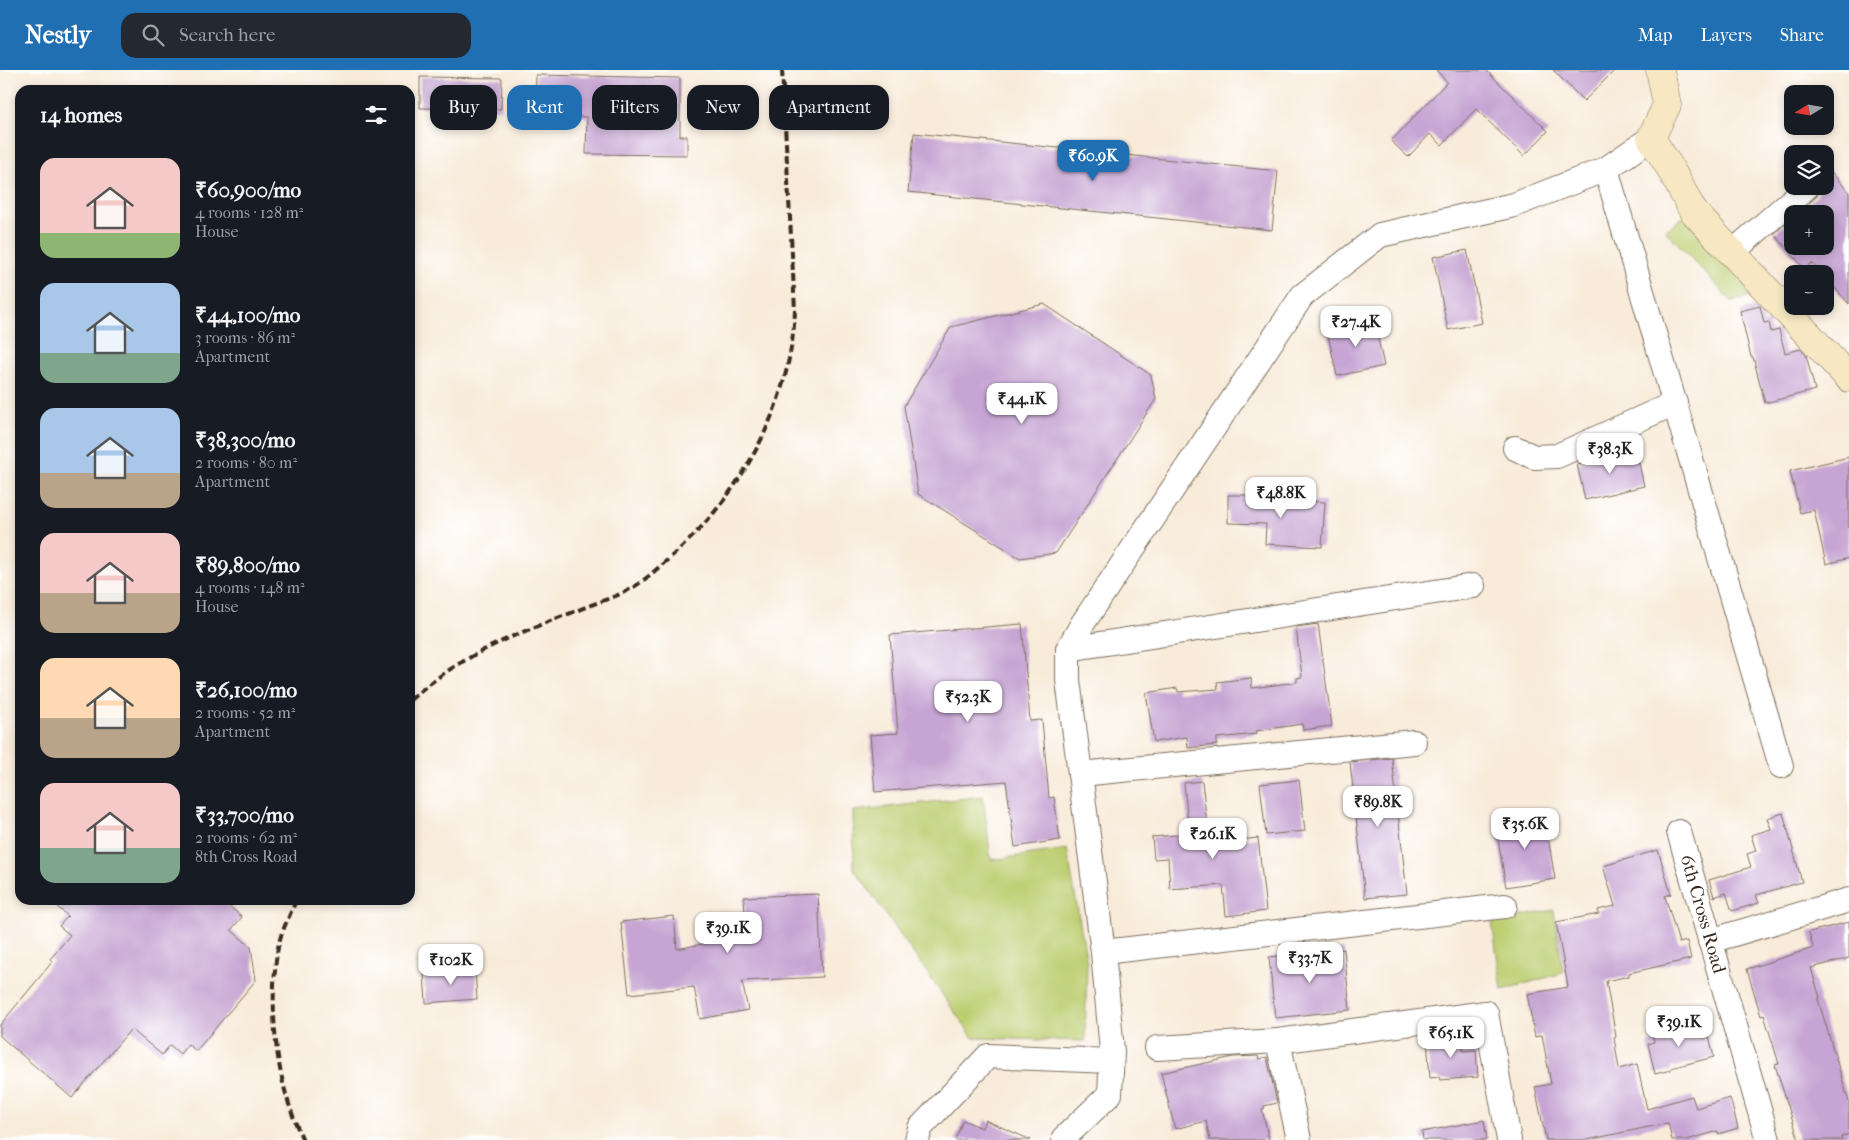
<!DOCTYPE html>
<html lang="en">
<head>
<meta charset="utf-8">
<style>
  body { margin:0; font-family:"IM FELL French Canon",serif; background:#242831; color:#f1f3f6; height:100vh; display:flex; flex-direction:column; font-size:19px; white-space:nowrap }
  * { box-sizing:border-box; margin:0 }
  p { font-size:16px; color:#9ea1a6 }
  .icon { flex:none; width:28px; height:28px; fill:none; stroke:currentColor; stroke-width:2; stroke-linecap:round; stroke-linejoin:round }
  .map { position:relative; flex:1; overflow:hidden }
  .panel { position:absolute; left:15px; top:15px; width:400px; height:820px; display:flex; flex-direction:column; background:#171b24; border-radius:15px; box-shadow:0 2px 8px #0003 }
  .panel>* { flex:none }
  .banner { position:absolute; left:430px; top:15px; width:475px; height:45px; display:flex; gap:10px }
  .needle { width:32px; rotate:259deg }
  .controls { position:absolute; left:1784px; top:15px; display:grid; gap:10px }
  .controls a { display:grid; place-items:center; width:50px; height:50px; border-radius:10px; background:#171b24; box-shadow:0 2px 8px #0003; font-size:25px }
  .price { position:absolute; translate:-50% -42px; padding:0 11px; border-radius:10px; background:#fff; color:#222; font-size:16px; line-height:32px; filter:drop-shadow(0 1px 2px #0008) }
  .price::after { content:''; position:absolute; left:50%; top:30px; width:15px; height:11px; margin-left:-8px; background:inherit; clip-path:polygon(0 0,100% 0,50% 100%) }
  .price.selected { background:#1f6fb2; color:#fff }
  ul { padding:0; list-style:none }
  li { display:flex; align-items:center; gap:15px; height:125px; padding:0 25px }
  li span { display:grid; place-items:center; flex:none; width:140px; height:100px; border-radius:15px; color:#555 }
  li>.icon { margin-inline-start:auto }
  span .icon { width:60px; height:60px; fill:#fffc; stroke-width:1 }
  li b { font-size:21px }
  h2 { display:flex; justify-content:space-between; align-items:center; height:60px; padding:0 25px; font-size:21px }
  .chip { padding:0 18px; border-radius:15px; background:#171b24; box-shadow:0 2px 8px #0003; font-size:18px; line-height:45px }
  .chip.selected { background:#1f6fb2; color:#fff }
  header { display:flex; align-items:center; gap:30px; box-sizing:border-box; height:70px; padding:0 25px; background:#1f6fb2; color:#fff }
  header strong { font-size:24px }
  nav { display:flex; gap:28px; margin-inline-start:auto; font-size:18px }
  .search { width:350px; height:45px; background:#242831; display:flex; align-items:center; gap:12px; box-sizing:border-box; padding:0 18px; border-radius:15px; color:#9ea1a6; font-size:19px }
  .map>svg:first-child { display:block }
  .green { fill:#bdce71; stroke:#7c7c48 }
  .building { fill:#c6a4d3 }
  .lines { fill:none; stroke-linecap:round; stroke-linejoin:round }
  .street-casing { stroke:#7d6e5f; stroke-width:26 }
  .secondary-casing { stroke:#7d6e5f; stroke-width:29 }
  .street { stroke:#fff; stroke-width:24 }
  .secondary { stroke:#f7e8c3; stroke-width:28 }
  .rail { stroke:#3b2a1e; stroke-width:4; stroke-dasharray:8 4; stroke-linecap:butt }
  .labels { text-anchor:middle; dominant-baseline:central; stroke-width:4.5; stroke-linejoin:round; paint-order:stroke }
  .street-label { font-size:19px; fill:#3b2a1e; stroke:#fff }
</style>
</head>
<body>
<header>
<strong>Nestly</strong>
<div class="search"><svg class="icon" aria-label="search" viewBox="0 0 24 24"><circle cx="10" cy="10" r="6"/><path d="M15 15l6 6"/></svg>Search here</div>
<nav><a>Map</a><a>Layers</a><a>Share</a></nav>
</header>
<div class="map">
<svg width="1849" height="1070" viewBox="0 0 1849 1070">
  <rect width="100%" height="100%" fill="#fff"/>
  <filter id="ink" filterUnits="userSpaceOnUse"><feTurbulence type="fractalNoise" baseFrequency=".02" numOctaves="2"/><feDisplacementMap in="SourceGraphic" scale="10" xChannelSelector="R" yChannelSelector="G"/><feConvolveMatrix kernelMatrix="1 2 1 2 8 2 1 2 1" color-interpolation-filters="sRGB"/></filter>
  <filter id="wash" filterUnits="userSpaceOnUse"><feTurbulence type="fractalNoise" baseFrequency=".0096" numOctaves="4" result="noise"/><feDisplacementMap in="SourceGraphic" scale="20" xChannelSelector="R" yChannelSelector="G"/><feGaussianBlur stdDeviation="1.12" result="paint"/><feColorMatrix in="noise" values="0 0 0 0 0 0 0 0 0 0 0 0 0 0 0 0 0 1.4 0 .05"/><feComposite in="paint" operator="in"/></filter>
  <g filter="url(#wash)">
    <rect width="100%" height="100%" fill="#f8ebd9"/>
    <!-- green -->
    <g class="green">
      <polygon points="1688,144 1756,224 1732,232 1665,160"/>
      <polygon points="983,726 991,790 1067,779 1087,893 1085,971 973,968 854,799 853,741"/>
      <polygon points="1554,840 1563,903 1502,920 1492,852"/>
    </g>
    <g id="blocks">
      <!-- building -->
      <g class="building">
        <polygon points="1436,0 1486,0 1548,61 1524,86 1476,39 1442,75 1430,64 1408,87 1391,71 1447,12"/>
        <polygon points="1553,0 1615,0 1584,31"/>
        <polygon points="536,5 680,8 680,66 687,66 687,85 586,84 587,47 535,46"/>
        <polygon points="420,7 502,8 501,39 420,38"/>
        <polygon points="914,63 1278,101 1272,160 908,122"/>
        <polygon points="1825,95 1849,122 1849,234 1825,207 1825,204 1822,204 1812,193 1805,199 1774,164 1792,148 1792,176 1825,176 1825,144 1797,144 1817,126 1821,116 1825,116"/>
        <polygon points="1467,180 1482,253 1448,260 1433,187"/>
        <polygon points="1044,234 1151,305 1156,329 1056,483 1020,488 918,424 904,336 951,257"/>
        <polygon points="1760,236 1764,253 1769,252 1771,262 1779,260 1785,283 1801,279 1806,285 1815,320 1765,333 1753,287 1751,287 1740,241"/>
        <polygon points="1374,250 1384,296 1337,306 1327,260"/>
        <polygon points="1636,380 1644,416 1585,430 1577,394"/>
        <polygon points="1849,387 1849,488 1826,494 1814,440 1800,443 1790,401"/>
        <polygon points="1228,425 1252,425 1252,429 1325,432 1322,477 1265,474 1266,454 1228,453"/>
        <polygon points="1022,554 1030,651 1042,650 1049,728 1054,727 1060,770 1015,777 1006,711 875,722 870,665 898,663 890,565"/>
        <polygon points="1318,554 1332,656 1303,660 1302,654 1256,661 1257,664 1217,668 1217,675 1188,678 1187,667 1154,672 1146,623 1177,618 1178,622 1218,619 1217,612 1251,608 1252,618 1297,612 1297,608 1302,607 1296,557"/>
        <polygon points="1392,688 1407,824 1365,828 1350,692"/>
        <polygon points="1299,710 1305,761 1266,765 1260,714"/>
        <polygon points="1202,711 1208,763 1212,762 1213,773 1258,768 1266,841 1226,846 1223,815 1170,819 1168,788 1154,789 1152,767 1189,764 1184,713"/>
        <polygon points="1544,743 1555,809 1506,817 1495,751"/>
        <polygon points="1783,743 1802,812 1756,825 1759,833 1732,841 1726,823 1714,827 1709,810 1751,797 1747,784 1756,781 1751,765 1771,759 1767,748"/>
        <polygon points="1658,780 1671,824 1665,826 1679,873 1687,871 1691,889 1629,903 1629,906 1606,911 1616,967 1614,968 1619,999 1637,994 1647,1039 1692,1026 1696,1038 1730,1028 1738,1058 1718,1064 1718,1061 1687,1070 1672,1070 1668,1053 1587,1070 1546,1070 1535,1017 1551,1014 1542,965 1535,967 1527,924 1568,917 1556,852 1599,844 1598,840 1615,836 1603,796"/>
        <polygon points="818,824 822,907 742,911 748,940 700,949 694,917 629,924 621,852 674,846 677,879 746,865 744,827"/>
        <polygon points="49,830 222,830 242,847 231,860 251,877 256,910 196,981 188,974 180,984 170,975 162,985 131,959 72,1028 0,966 0,955 53,891 50,889 70,865 59,856 68,846"/>
        <polygon points="1849,852 1849,888 1811,898 1820,928 1818,929 1849,1032 1849,1064 1841,1067 1842,1070 1799,1070 1775,995 1779,994 1764,945 1761,946 1747,899 1813,878 1809,862"/>
        <polygon points="1344,879 1350,940 1275,948 1269,887"/>
        <polygon points="475,899 477,929 426,933 424,903"/>
        <polygon points="1687,954 1688,962 1701,959 1703,968 1709,966 1714,987 1671,998 1671,1000 1655,1004 1648,974 1654,972 1652,963"/>
        <polygon points="1462,963 1463,981 1476,980 1478,1007 1440,1010 1439,1007 1430,1008 1427,969 1443,968 1443,965"/>
        <polygon points="1258,986 1259,989 1267,987 1277,1033 1264,1036 1264,1039 1262,1039 1269,1070 1210,1070 1206,1051 1175,1059 1161,1003 1233,987"/>
        <polygon points="963,1050 982,1058 985,1050 1031,1070 955,1070"/>
        <polygon points="1484,1050 1487,1070 1423,1070 1422,1062"/>
      </g>
    </g>
  </g>
  <g filter="url(#ink)">
    <use href="#blocks" fill-opacity="0" stroke="#7d6e5f" stroke-width="1"/>
    <g class="lines">
      <!-- street casing -->
      <g class="street-casing">
        <g id="street">
          <polyline points="1606,99 1781,696"/>
          <polyline points="1743,173 1808,116"/>
          <polyline points="1515,378 1534,387 1557,386 1675,333"/>
          <polyline points="1068,579 1473,516"/>
          <polyline points="1080,704 1414,672"/>
          <polyline points="1679,762 1768,1070"/>
          <polyline points="1710,871 1849,830"/>
          <polyline points="1103,882 1505,836"/>
          <polyline points="1278,971 1299,1070"/>
          <polyline points="1157,978 1278,971 1486,943 1509,1070"/>
          <polyline points="917,1070 920,1058 988,986 1111,991"/>
          <polyline points="1064,1070 1064,1068 1110,1024 1112,981 1103,882 1068,610 1068,579 1083,553 1302,226 1380,165 1514,135 1606,99 1651,68"/>
        </g>
      </g>
      <!-- secondary casing -->
      <g class="secondary-casing">
        <polyline id="secondary" points="1660,0 1667,35 1651,68 1669,96 1693,141 1849,308"/>
      </g>
      <!-- street -->
      <use href="#street" class="street"/>
      <!-- secondary -->
      <use href="#secondary" class="secondary"/>
      <!-- rail -->
      <g class="rail">
        <path d="M410,630C460,585 514,565 576,541C594,533 615,528 632,518C647,509 660,496 673,485C743,423 791,334 795,240L782,0"/>
        <path d="M296,830C291,843 284,856 280,869C276,883 275,900 274,914C272,968 280,1021 303,1070"/>
      </g>
    </g>
  </g>
  <g class="labels">
    <!-- street labels -->
    <g class="street-label">
      <text transform="translate(1703 844) rotate(74)">6th Cross Road</text>
    </g>
  </g>
</svg>
<div class="controls">
<a><svg class="needle" viewBox="-14 -14 28 28"><path d="M0-13l5 13h-10z" fill="#e53935"/><path d="M0 13l5-13h-10z" fill="#9ea1a6"/></svg></a>
<a><svg class="icon" aria-label="layers" viewBox="0 0 24 24"><path d="M12 4l9 5-9 5-9-5zM3 14l9 5 9-5"/></svg></a>
<a>+</a>
<a>−</a>
</div>
<b class="price selected" style="left:1093px;top:112px">₹60.9K</b>
<b class="price" style="left:1356px;top:278px">₹27.4K</b>
<b class="price" style="left:1022px;top:355px">₹44.1K</b>
<b class="price" style="left:1610px;top:405px">₹38.3K</b>
<b class="price" style="left:1281px;top:449px">₹48.8K</b>
<b class="price" style="left:968px;top:653px">₹52.3K</b>
<b class="price" style="left:1378px;top:758px">₹89.8K</b>
<b class="price" style="left:1525px;top:780px">₹35.6K</b>
<b class="price" style="left:1213px;top:790px">₹26.1K</b>
<b class="price" style="left:728px;top:884px">₹39.1K</b>
<b class="price" style="left:1310px;top:914px">₹33.7K</b>
<b class="price" style="left:451px;top:916px">₹102K</b>
<b class="price" style="left:1679px;top:978px">₹39.1K</b>
<b class="price" style="left:1451px;top:989px">₹65.1K</b>
<div class="banner">
<a class="chip">Buy</a>
<a class="chip selected">Rent</a>
<a class="chip">Filters</a>
<a class="chip">New</a>
<a class="chip">Apartment</a>
</div>
<section class="panel">
<h2>14 homes<svg class="icon" aria-label="filters" viewBox="0 0 24 24"><path d="M4 7h16M4 17h16"/><circle cx="9" cy="7" r="2"/><circle cx="15" cy="17" r="2"/></svg></h2>
<ul>
<li><span style="background:linear-gradient(#f6c9c9 75%,#8fb573 0)"><svg class="icon" aria-label="home" viewBox="0 0 24 24"><path d="M3 11l9-7 9 7M6 9v11h12V9"/></svg></span><div><b>₹60,900/mo</b><p>4 rooms · 128 m²</p><p>House</p></div></li>
<li><span style="background:linear-gradient(#a9c7e8 70%,#7fa58c 0)"><svg class="icon" aria-label="home" viewBox="0 0 24 24"><path d="M3 11l9-7 9 7M6 9v11h12V9"/></svg></span><div><b>₹44,100/mo</b><p>3 rooms · 86 m²</p><p>Apartment</p></div></li>
<li><span style="background:linear-gradient(#a9c7e8 65%,#b9a48a 0)"><svg class="icon" aria-label="home" viewBox="0 0 24 24"><path d="M3 11l9-7 9 7M6 9v11h12V9"/></svg></span><div><b>₹38,300/mo</b><p>2 rooms · 80 m²</p><p>Apartment</p></div></li>
<li><span style="background:linear-gradient(#f6c9c9 60%,#b9a48a 0)"><svg class="icon" aria-label="home" viewBox="0 0 24 24"><path d="M3 11l9-7 9 7M6 9v11h12V9"/></svg></span><div><b>₹89,800/mo</b><p>4 rooms · 148 m²</p><p>House</p></div></li>
<li><span style="background:linear-gradient(#ffd9b3 60%,#b9a48a 0)"><svg class="icon" aria-label="home" viewBox="0 0 24 24"><path d="M3 11l9-7 9 7M6 9v11h12V9"/></svg></span><div><b>₹26,100/mo</b><p>2 rooms · 52 m²</p><p>Apartment</p></div></li>
<li><span style="background:linear-gradient(#f6c9c9 65%,#7fa58c 0)"><svg class="icon" aria-label="home" viewBox="0 0 24 24"><path d="M3 11l9-7 9 7M6 9v11h12V9"/></svg></span><div><b>₹33,700/mo</b><p>2 rooms · 62 m²</p><p>8th Cross Road</p></div></li>
</ul>
</section>
</div>
</body>
</html>
